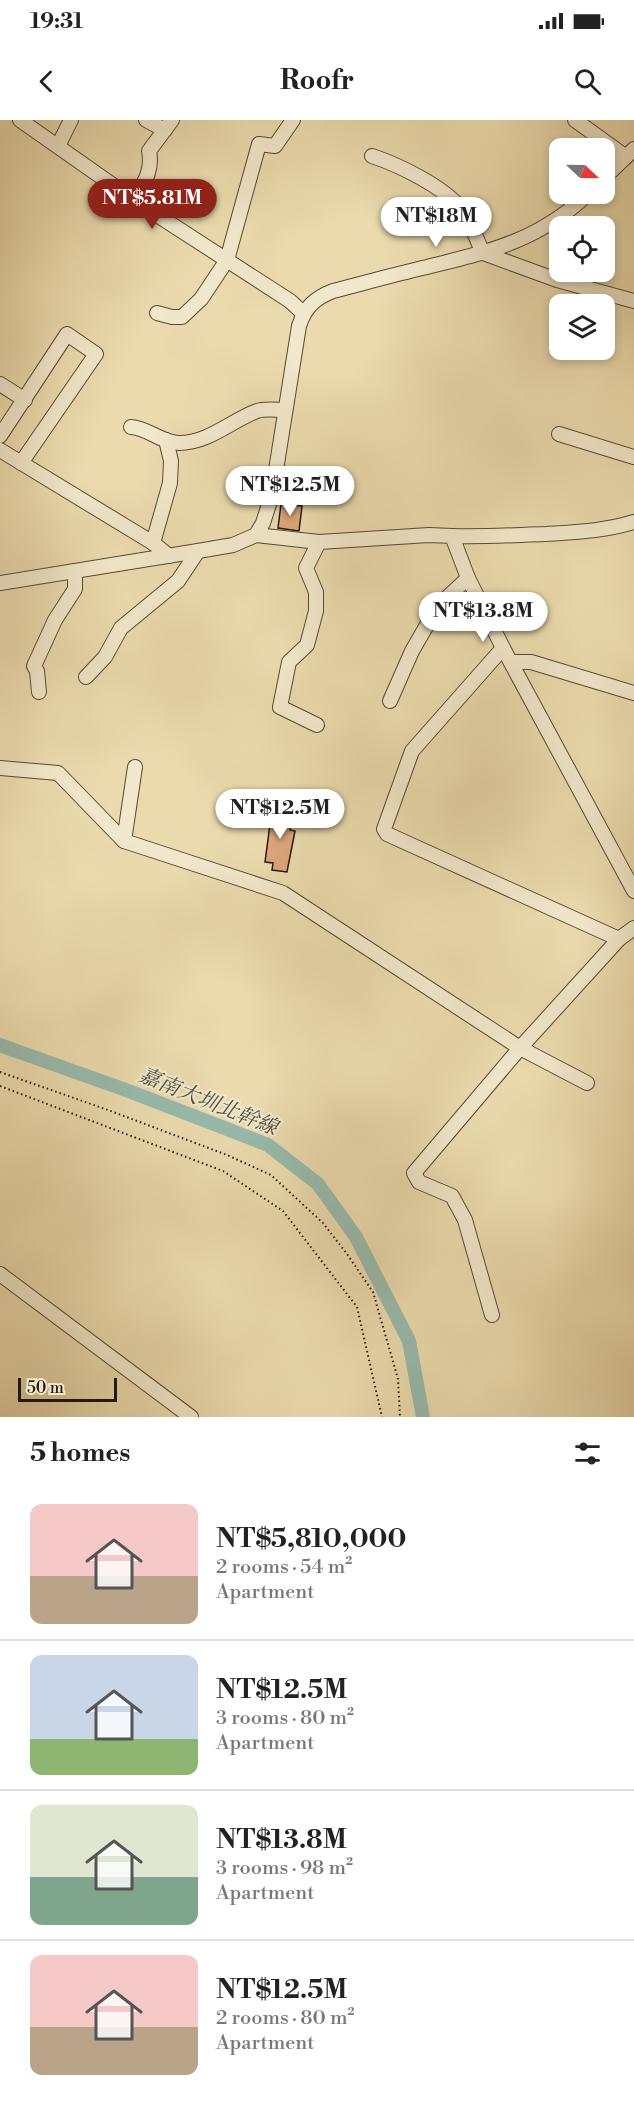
<!DOCTYPE html>
<html lang="en">
<head>
<meta charset="utf-8">
<style>
  body { margin:0; font-family:"Libre Bodoni","Noto Serif TC",serif; background:#f6f6f6; color:#222; height:100vh; display:flex; flex-direction:column; font-size:22px; white-space:nowrap }
  * { box-sizing:border-box; margin:0 }
  p { font-size:20px; color:#767676 }
  .icon { flex:none; width:33px; height:33px; fill:none; stroke:currentColor; stroke-width:2; stroke-linecap:round; stroke-linejoin:round }
  .map { position:relative; height:1297px; overflow:hidden }
  .sheet { display:flex; flex-direction:column; background:#fff; flex:1 }
  .sheet>* { flex:none }
  .needle { width:39px; rotate:112deg }
  .buttons { position:absolute; left:549px; top:18px; display:grid; gap:12px }
  .buttons a { display:grid; place-items:center; width:66px; height:66px; border-radius:12px; background:#fff; box-shadow:0 3px 9px #0003; font-size:30px }
  .scale { position:absolute; left:18px; bottom:15px; width:99px; box-sizing:border-box; padding-left:6px; border:3px solid #26190d; border-top:0; font-size:16px; line-height:21px; white-space:nowrap; color:#26190d; -webkit-text-stroke:4px #f1e7ca; paint-order:stroke }
  .price { position:absolute; translate:-50% -51px; padding:0 14px; border-radius:21px; background:#fff; color:#222; font-size:20px; line-height:39px; filter:drop-shadow(0 2px 3px #0008) }
  .price::after { content:''; position:absolute; left:50%; top:36px; width:18px; height:14px; margin-left:-9px; background:inherit; clip-path:polygon(0 0,100% 0,50% 100%) }
  .price.selected { background:#8f2418; color:#fff }
  ul { padding:0; list-style:none }
  li { display:flex; align-items:center; gap:18px; height:150px; padding:0 30px }
  li+li { border-top:2px solid #e0e0e0 }
  li span { display:grid; place-items:center; flex:none; width:168px; height:120px; border-radius:12px; color:#555 }
  li>.icon { margin-inline-start:auto }
  span .icon { width:72px; height:72px; fill:#fffc; stroke-width:1 }
  li b { font-size:26px }
  h2 { display:flex; justify-content:space-between; align-items:center; height:72px; padding:0 30px; font-size:26px }
  .status { display:flex; justify-content:space-between; align-items:center; height:42px; padding:0 30px; background:#fff; direction:ltr }
  .status svg { height:16px; fill:currentColor }
  header { display:flex; justify-content:space-between; align-items:center; height:78px; padding:0 30px; background:#fff; font-size:27px; font-weight:800 }
  .map>svg:first-child { display:block }
  .lines { fill:none; stroke-linecap:round; stroke-linejoin:round }
  .canal { stroke:#98baac; stroke-width:14 }
  .building { fill:#dca67a; stroke:#26190d; stroke-width:1.5 }
  .minor-casing { stroke:#574935; stroke-width:16 }
  .path { stroke:#26190d; stroke-width:2; stroke-dasharray:1.5 3; stroke-linecap:butt }
  .minor { stroke:#f1e7ca; stroke-width:14 }
  .labels { text-anchor:middle; dominant-baseline:central; stroke-width:4.5; stroke-linejoin:round; paint-order:stroke }
  .water-label { font-size:21px; font-style:italic; fill:#4e5145; stroke:#f1e7ca }
</style>
</head>
<body>
<div class="status"><b>19:31</b><svg viewBox="0 0 49 12"><path d="M0 12V9h3v3zM5 12V6h3v6zM10 12V3h3v9zM15 12V0h3v12zM26 1h20v11H26zM47 4h2v5h-2z"/></svg></div>
<header><svg class="icon" aria-label="back" viewBox="0 0 24 24"><path d="M15 5l-7 7 7 7"/></svg>Roofr<svg class="icon" aria-label="search" viewBox="0 0 24 24"><circle cx="10" cy="10" r="6"/><path d="M15 15l6 6"/></svg></header>
<div class="map">
<svg width="634" height="1297" viewBox="0 0 634 1297">
  <rect width="100%" height="100%" fill="#eadaad"/>
  <filter id="stains"><feTurbulence type="fractalNoise" baseFrequency=".00333" numOctaves="4"/><feColorMatrix values="0 0 0 0 .2 0 0 0 0 .09 0 0 0 0 .02 0 0 0 .5 -.17"/></filter>
  <radialGradient id="worn" r=".72"><stop offset=".6" stop-color="#630" stop-opacity="0"/><stop offset="1" stop-color="#630" stop-opacity=".3"/></radialGradient>
  <g class="lines">
    <!-- canal -->
    <polyline class="canal" points="0,925 126,970 268,1025 318,1064 356,1117 409,1221 423,1297"/>
  </g>
  <!-- building -->
  <g class="building">
    <polygon points="281,384 302,386 299,411 278,408"/>
    <polygon points="272,689 292,691 290,710 295,711 287,752 272,750 273,743 265,742"/>
  </g>
  <g class="lines">
    <!-- minor casing -->
    <g class="minor-casing">
      <g id="minor">
        <polyline points="20,0 134,80 290,181 303,193"/>
        <polyline points="146,0 165,10"/>
        <polyline points="575,0 626,37"/>
        <polyline points="58,26 71,0"/>
        <path d="M372,36C399,45 445,67 463,91C469,98 478,123 483,133L557,160L634,181"/>
        <polyline points="604,58 634,29"/>
        <path d="M134,80C144,63 153,51 149,31L172,0"/>
        <polyline points="157,193 172,197 182,197 201,179 227,140 259,24 275,26 293,0"/>
        <polyline points="0,264 25,280"/>
        <path d="M131,307C148,308 162,323 179,323C209,323 232,300 257,291C265,288 276,290 285,290"/>
        <polyline points="559,314 634,337"/>
        <polyline points="0,316 67,214 96,234 21,343"/>
        <polyline points="0,330 153,423 169,436"/>
        <polyline points="256,415 319,422 429,415 452,416 468,458 503,528 634,771"/>
        <path d="M452,416C483,417 514,415 546,414C576,412 605,411 634,402"/>
        <polyline points="153,423 170,363 171,341 166,320"/>
        <path d="M0,463L198,431L233,425L256,415L263,403L272,375L299,206C305,187 315,178 333,171C364,163 396,154 427,147C491,131 538,121 588,74"/>
        <polyline points="503,528 412,631 384,709 387,714 619,819"/>
        <polyline points="511,542 531,542 634,573"/>
        <polyline points="86,557 105,537 121,508 178,461 198,431"/>
        <polyline points="39,572 37,551 34,546 55,500 75,469 75,451"/>
        <polyline points="390,581 412,531 438,486 468,458"/>
        <polyline points="317,605 280,587 289,542 307,525 316,491 316,472 306,448 319,422"/>
        <polyline points="0,648 58,653 124,721 283,773 520,928 587,963"/>
        <polyline points="124,721 135,647"/>
        <polyline points="0,1154 191,1297"/>
        <polyline points="492,1195 465,1100 452,1076 419,1062 414,1053 520,928 619,819 634,808"/>
      </g>
    </g>
    <!-- path -->
    <g class="path">
      <polyline points="0,952 108,990 227,1035 271,1055 323,1103 347,1134 373,1172 398,1259 400,1297"/>
      <polyline points="0,966 223,1051 283,1091 357,1187 382,1297"/>
    </g>
    <!-- minor -->
    <use href="#minor" class="minor"/>
  </g>
  <g class="labels">
    <!-- water labels -->
    <g class="water-label">
      <text transform="translate(208 982) rotate(22)">嘉南大圳北幹線</text>
    </g>
  </g>
  <rect width="100%" height="100%" filter="url(#stains)"/>
  <rect width="100%" height="100%" fill="url(#worn)"/>
</svg>
<div class="buttons">
<a><svg class="needle" viewBox="-14 -14 28 28"><path d="M0-13l5 13h-10z" fill="#e53935"/><path d="M0 13l5-13h-10z" fill="#767676"/></svg></a>
<a><svg class="icon" aria-label="locate" viewBox="0 0 24 24"><circle cx="12" cy="12" r="6"/><path d="M12 2v4M12 18v4M2 12h4M18 12h4"/></svg></a>
<a><svg class="icon" aria-label="layers" viewBox="0 0 24 24"><path d="M12 4l9 5-9 5-9-5zM3 14l9 5 9-5"/></svg></a>
</div>
<div class="scale">50 m</div>
<b class="price selected" style="left:152px;top:110px">NT$5.81M</b>
<b class="price" style="left:436px;top:128px">NT$18M</b>
<b class="price" style="left:290px;top:397px">NT$12.5M</b>
<b class="price" style="left:483px;top:523px">NT$13.8M</b>
<b class="price" style="left:280px;top:720px">NT$12.5M</b>
</div>
<section class="sheet">
<h2>5 homes<svg class="icon" aria-label="filters" viewBox="0 0 24 24"><path d="M4 7h16M4 17h16"/><circle cx="9" cy="7" r="2"/><circle cx="15" cy="17" r="2"/></svg></h2>
<ul>
<li><span style="background:linear-gradient(#f6c9c9 60%,#b9a48a 0)"><svg class="icon" aria-label="home" viewBox="0 0 24 24"><path d="M3 11l9-7 9 7M6 9v11h12V9"/></svg></span><div><b>NT$5,810,000</b><p>2 rooms · 54 m²</p><p>Apartment</p></div></li>
<li><span style="background:linear-gradient(#c9d6e8 70%,#8fb573 0)"><svg class="icon" aria-label="home" viewBox="0 0 24 24"><path d="M3 11l9-7 9 7M6 9v11h12V9"/></svg></span><div><b>NT$12.5M</b><p>3 rooms · 80 m²</p><p>Apartment</p></div></li>
<li><span style="background:linear-gradient(#dfe7d0 60%,#7fa58c 0)"><svg class="icon" aria-label="home" viewBox="0 0 24 24"><path d="M3 11l9-7 9 7M6 9v11h12V9"/></svg></span><div><b>NT$13.8M</b><p>3 rooms · 98 m²</p><p>Apartment</p></div></li>
<li><span style="background:linear-gradient(#f6c9c9 60%,#b9a48a 0)"><svg class="icon" aria-label="home" viewBox="0 0 24 24"><path d="M3 11l9-7 9 7M6 9v11h12V9"/></svg></span><div><b>NT$12.5M</b><p>2 rooms · 80 m²</p><p>Apartment</p></div></li>
</ul>
</section>
</body>
</html>
